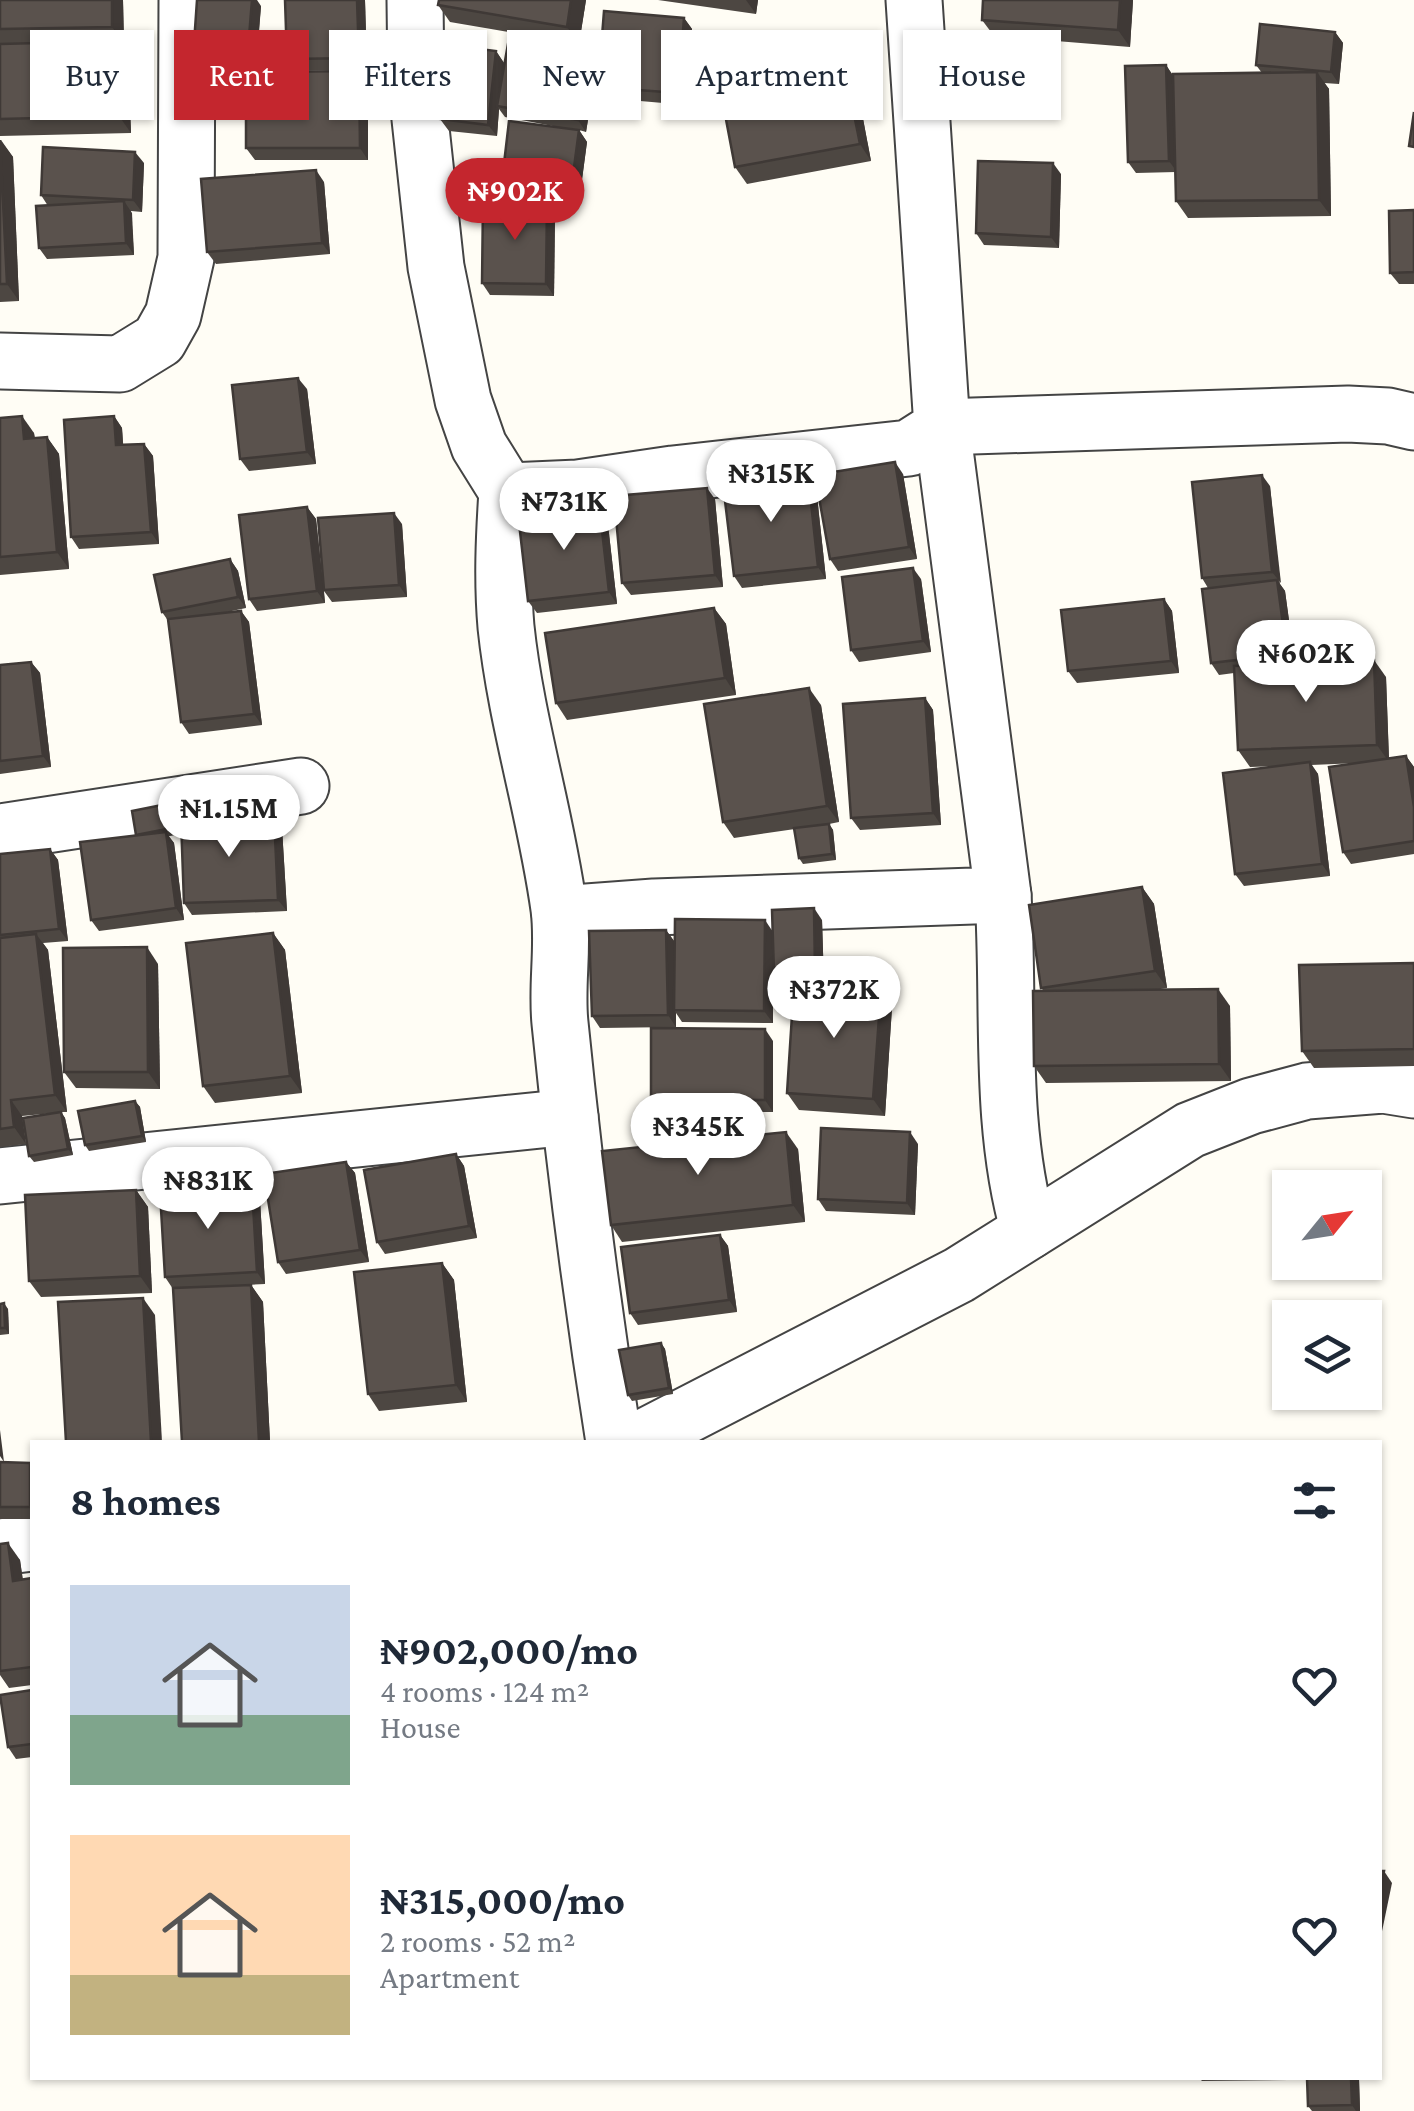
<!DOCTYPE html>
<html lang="en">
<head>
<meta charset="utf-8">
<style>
  body { margin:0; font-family:"Crimson Pro",serif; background:#f6f6f7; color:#1f2937; height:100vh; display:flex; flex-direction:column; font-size:38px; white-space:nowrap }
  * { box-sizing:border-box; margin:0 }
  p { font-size:32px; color:#747a83 }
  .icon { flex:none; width:55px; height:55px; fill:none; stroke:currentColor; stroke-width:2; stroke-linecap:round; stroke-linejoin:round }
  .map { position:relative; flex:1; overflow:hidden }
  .side { position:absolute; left:30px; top:1440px; width:1352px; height:640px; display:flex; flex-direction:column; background:#fff; border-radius:0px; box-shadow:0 2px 8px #0004 }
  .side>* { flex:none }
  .hud { position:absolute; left:30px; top:30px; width:1355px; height:90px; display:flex; gap:20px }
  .needle { width:65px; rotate:60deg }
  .buttons { position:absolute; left:1272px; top:1170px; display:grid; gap:20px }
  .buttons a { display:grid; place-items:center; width:110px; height:110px; border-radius:0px; background:#fff; box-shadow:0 2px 8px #0004; font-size:50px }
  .price { position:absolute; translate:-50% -85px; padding:0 22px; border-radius:35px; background:#fff; color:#222; font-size:32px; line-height:65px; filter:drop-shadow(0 2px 5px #0008) }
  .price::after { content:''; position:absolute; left:50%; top:60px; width:30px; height:22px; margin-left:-15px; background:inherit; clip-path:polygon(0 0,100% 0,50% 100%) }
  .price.active { background:#c4262e; color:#fff }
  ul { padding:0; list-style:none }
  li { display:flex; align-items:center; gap:30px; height:250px; padding:0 40px }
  li span { display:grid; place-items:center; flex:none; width:280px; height:200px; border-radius:0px; color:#555 }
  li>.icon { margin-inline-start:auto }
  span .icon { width:120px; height:120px; fill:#fffc; stroke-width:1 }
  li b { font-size:42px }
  h2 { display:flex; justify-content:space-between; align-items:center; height:120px; padding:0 40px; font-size:42px }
  .chip { padding:0 35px; border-radius:0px; background:#fff; box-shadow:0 2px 8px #0004; font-size:35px; line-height:90px }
  .chip.active { background:#c4262e; color:#fff }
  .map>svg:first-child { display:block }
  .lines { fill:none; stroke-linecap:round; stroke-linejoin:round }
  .minor-casing { stroke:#444; stroke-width:59 }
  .minor { stroke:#fff; stroke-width:55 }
  .wall { fill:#4d4742 }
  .shaded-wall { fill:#3f3936 }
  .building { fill:#5a524d; stroke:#3f3936; stroke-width:2.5 }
</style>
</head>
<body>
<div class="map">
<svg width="1414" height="2111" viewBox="0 0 1414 2111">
  <rect width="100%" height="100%" fill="#fffdf5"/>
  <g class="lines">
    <!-- minor casing -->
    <g class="minor-casing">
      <g id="minor">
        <polyline points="415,0 416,82 436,267 463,400 479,446 507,491"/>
        <polyline points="0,361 120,364 159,340 173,315 186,258 187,0"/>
        <polyline points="0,832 301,786"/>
        <path d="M1003,895C1010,1007 998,1123 1029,1231"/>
        <polyline points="560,914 654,907 1003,895 942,427 1348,414 1388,416 1414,422"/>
        <polyline points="0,1176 570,1117"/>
        <path d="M614,1442C592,1303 574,1163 560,1023C556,985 564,947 559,909C546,814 516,722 506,627C502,581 504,537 507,491L578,488L673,474L909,448L942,427L914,0"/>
        <polyline points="635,1442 959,1275 1190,1130 1251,1106 1307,1091 1383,1085 1414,1090"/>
        <polyline points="0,1547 32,1543"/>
      </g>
    </g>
    <!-- minor -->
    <use href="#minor" class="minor"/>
  </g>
  <!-- wall -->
  <g class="wall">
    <polygon points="0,0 123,0 124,44 119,44 128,57 131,133 0,136"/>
    <polygon points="285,0 365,0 367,69 295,71 287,59"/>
    <polygon points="439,0 586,0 579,44 450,22 438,5"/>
    <polygon points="658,0 758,0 756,14"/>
    <polygon points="983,0 1133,0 1130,47 994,36 982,20"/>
    <polygon points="261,6 256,72 368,83 368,160 255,160 246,148 246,73 201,70 193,58"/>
    <polygon points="684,18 692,29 686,105 606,98 598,87"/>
    <polygon points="1335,32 1343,43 1339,84 1324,83 1329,89 1331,216 1188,218 1176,201 1176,172 1136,173 1128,162 1166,65 1173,76 1262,73 1256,65"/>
    <polygon points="496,51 504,63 588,58 596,70 586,132 579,130 587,142 579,202 510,192 502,181 574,130 505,117 499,109 497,136 449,131 440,119"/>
    <polygon points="845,70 857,87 871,161 747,184 735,167"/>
    <polygon points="0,140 13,157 19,301 0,302"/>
    <polygon points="144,163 142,212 131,211 134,255 47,259 39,248 48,206 41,195"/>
    <polygon points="1061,174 1059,248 984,245 976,233"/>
    <polygon points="324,182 330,254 216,264 207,252"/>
    <polygon points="547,203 555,215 554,296 490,295 482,283"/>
    <polygon points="1414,210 1414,284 1399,284 1390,273"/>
    <polygon points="307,389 316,464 249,471 240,459"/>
    <polygon points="114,416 122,428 123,445 144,444 153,456 159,544 79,549 71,537"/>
    <polygon points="0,418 34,433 35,438 47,437 59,454 69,569 0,575"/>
    <polygon points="903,474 917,559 838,571 830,559"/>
    <polygon points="808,475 816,487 826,579 742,588 734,576"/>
    <polygon points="1270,486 1280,584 1285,591 1295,663 1386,677 1389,758 1406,756 1414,767 1414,854 1351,864 1343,852 1359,763 1311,765 1318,774 1330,876 1244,886 1235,874 1280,766 1250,767 1238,750 1234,673 1219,675 1211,663 1208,588 1202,578"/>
    <polygon points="715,499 723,587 631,595 622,583"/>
    <polygon points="599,504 607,516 617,604 537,613 528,601"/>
    <polygon points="307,507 316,519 323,582 402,524 407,597 332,602 324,591 325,603 257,611 249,599"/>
    <polygon points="230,559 238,571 246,608 227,612 241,611 249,622 262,725 189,734 181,722 169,622 162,612"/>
    <polygon points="921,579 931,652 859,662 851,650"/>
    <polygon points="1164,599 1172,611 1179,673 1077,683 1068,671"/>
    <polygon points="714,608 726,624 736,695 567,720 556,703"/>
    <polygon points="31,662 40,673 51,767 0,774 0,665"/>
    <polygon points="925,698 933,710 941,825 860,830 851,818"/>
    <polygon points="821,705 839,822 829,824 833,830 836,860 803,864 799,858 795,829 734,838 723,822"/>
    <polygon points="182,808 184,820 282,828 287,911 192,915 184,903 181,833 168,836 174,843 184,920 99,931 91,920 136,835"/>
    <polygon points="50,849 58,860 68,941 43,943 48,950 67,1112 61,1112 65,1118 73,1155 34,1162 29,1156 54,1113 22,1116 26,1144 0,1147 0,854"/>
    <polygon points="1142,887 1154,904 1167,988 1154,990 1230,1006 1231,1081 1046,1083 1034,1066 1044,991 1041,988"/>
    <polygon points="822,920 824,984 797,984 881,990 892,1007 885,1116 799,1110 787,1093 794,984 782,984 774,973 773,956 773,1023 682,1022 676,1013 676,1027 600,1028 592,1016 666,930 674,941 772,930"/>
    <polygon points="273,933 285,950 302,1093 215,1103 203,1086"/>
    <polygon points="1414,963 1414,1066 1314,1068 1302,1051"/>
    <polygon points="158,964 160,1089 76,1088 64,1072"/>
    <polygon points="773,1041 773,1112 659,1111 651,1099"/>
    <polygon points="135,1101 140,1107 146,1142 89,1151 85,1145"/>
    <polygon points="918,1144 915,1215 826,1211 818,1199"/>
    <polygon points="798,1149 805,1222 622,1242 611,1225"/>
    <polygon points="456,1154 464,1166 477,1238 385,1254 377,1242"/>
    <polygon points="346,1162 355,1173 369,1262 286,1274 278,1262"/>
    <polygon points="252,1188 260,1200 265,1284 226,1286 251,1285 263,1302 270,1442 182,1442 173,1289 165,1277"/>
    <polygon points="136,1190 148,1207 152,1293 41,1297 29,1281"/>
    <polygon points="720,1235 728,1246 737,1312 638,1325 630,1313"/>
    <polygon points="442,1263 454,1280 467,1402 379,1411 368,1394"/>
    <polygon points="0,1304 8,1309 9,1334 0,1335"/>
    <polygon points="661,1343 665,1349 673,1394 632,1401 628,1395"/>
    <polygon points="0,1462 30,1463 32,1467 32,1519 0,1519"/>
    <polygon points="0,1544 20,1560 23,1580 32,1578 32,1685 9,1688 0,1675"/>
    <polygon points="32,1690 32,1757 16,1759 8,1747"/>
    <polygon points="1199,2078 1288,2078 1288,2080 1202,2081"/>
    <polygon points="1307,2078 1359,2078 1360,2111 1312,2111 1308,2106"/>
  </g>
  <!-- shaded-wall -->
  <g class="shaded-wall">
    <polygon points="112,0 123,0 124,44 112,27"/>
    <polygon points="252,0 257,0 261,6 255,74 247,62"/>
    <polygon points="357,0 365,0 367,69 359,58"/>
    <polygon points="571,0 586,0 579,44 567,27"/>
    <polygon points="746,0 758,0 756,14"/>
    <polygon points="1120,0 1133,0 1130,47 1118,30"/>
    <polygon points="684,18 692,29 686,105 678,93"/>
    <polygon points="1335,32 1343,43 1339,84 1331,72"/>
    <polygon points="116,41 128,57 131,133 119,116"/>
    <polygon points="496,51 504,63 497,106 499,109 497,136 488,125"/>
    <polygon points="588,58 596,70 586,132 578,120"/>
    <polygon points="1166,65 1174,77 1177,172 1169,161"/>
    <polygon points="845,70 857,87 871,161 860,144"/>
    <polygon points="359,71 368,83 368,160 360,148"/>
    <polygon points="1317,72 1329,89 1331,216 1319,200"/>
    <polygon points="579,130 587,142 579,202 571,190"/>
    <polygon points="1,140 13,157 19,301 7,284"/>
    <polygon points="135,152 144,163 142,212 133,200"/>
    <polygon points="1053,163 1061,174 1059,248 1051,237"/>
    <polygon points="316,170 324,182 330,254 322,243"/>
    <polygon points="124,201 132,213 134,255 126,243"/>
    <polygon points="547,203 555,215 554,296 546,284"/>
    <polygon points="298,378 307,389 316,464 307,452"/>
    <polygon points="22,416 34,433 36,456 24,439"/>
    <polygon points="114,416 122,428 124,457 116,445"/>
    <polygon points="47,437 59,454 69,569 57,552"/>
    <polygon points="144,444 153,456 159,544 151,532"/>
    <polygon points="895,462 903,474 917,559 909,547"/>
    <polygon points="808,475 816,487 826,579 818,567"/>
    <polygon points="1262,475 1270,486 1281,583 1272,572"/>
    <polygon points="707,488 715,499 723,587 715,575"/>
    <polygon points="599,504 607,516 617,604 609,592"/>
    <polygon points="307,507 316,519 325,603 317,591"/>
    <polygon points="394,513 402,524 407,597 399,585"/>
    <polygon points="230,559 238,571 246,608 238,597"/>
    <polygon points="913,568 921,579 931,652 923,641"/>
    <polygon points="1277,580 1285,591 1295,666 1287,654"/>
    <polygon points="1164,599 1172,611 1179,673 1171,661"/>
    <polygon points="714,608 726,624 736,695 725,678"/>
    <polygon points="241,611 249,622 262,725 254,714"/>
    <polygon points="1374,660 1386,677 1389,762 1377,745"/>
    <polygon points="31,662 40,673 51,767 43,756"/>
    <polygon points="809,688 821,705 839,822 827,806"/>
    <polygon points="925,698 933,710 941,825 933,813"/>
    <polygon points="1406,756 1414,767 1414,807"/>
    <polygon points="1310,762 1318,774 1330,876 1322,864"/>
    <polygon points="274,816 282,828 287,911 278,900"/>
    <polygon points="829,824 833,830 836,860 832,854"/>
    <polygon points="166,832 174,843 184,920 176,908"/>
    <polygon points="50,849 58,860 68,941 59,929"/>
    <polygon points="1142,887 1154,904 1167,988 1155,971"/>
    <polygon points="814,908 822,920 824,984 815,972"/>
    <polygon points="765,920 773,932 773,1023 764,1011"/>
    <polygon points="666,930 674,941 674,1010 676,1013 676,1027 668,1015"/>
    <polygon points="273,933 285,950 302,1093 290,1076"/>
    <polygon points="36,934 48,950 67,1112 55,1095"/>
    <polygon points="147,947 158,964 160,1089 148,1072"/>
    <polygon points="1218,989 1230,1006 1231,1081 1219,1064"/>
    <polygon points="881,990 892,1007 885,1116 873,1099"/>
    <polygon points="765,1029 773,1041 773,1112 765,1100"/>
    <polygon points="11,1100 22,1116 26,1144 14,1127"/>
    <polygon points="135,1101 140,1107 146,1142 142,1136"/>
    <polygon points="61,1112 65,1118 73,1155 68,1149"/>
    <polygon points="786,1132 798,1149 805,1222 793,1205"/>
    <polygon points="910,1132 918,1144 915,1215 907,1203"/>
    <polygon points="456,1154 464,1166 477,1238 469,1226"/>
    <polygon points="346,1162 355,1173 369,1262 360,1250"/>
    <polygon points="252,1188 260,1200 265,1284 257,1272"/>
    <polygon points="136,1190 148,1207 152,1293 140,1276"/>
    <polygon points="720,1235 728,1246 737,1312 729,1300"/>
    <polygon points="442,1263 454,1280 467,1402 456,1385"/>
    <polygon points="251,1285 263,1302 270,1442 259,1442"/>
    <polygon points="143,1298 155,1315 162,1442 151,1442"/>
    <polygon points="4,1303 8,1309 9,1334 5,1328"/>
    <polygon points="661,1343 665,1349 673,1394 669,1388"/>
    <polygon points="0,1430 4,1462 0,1456"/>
    <polygon points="30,1463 32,1467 32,1511 30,1507"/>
    <polygon points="8,1543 20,1560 25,1598 13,1581"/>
    <polygon points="1384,1871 1392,1883 1380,1941 1380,1890"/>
    <polygon points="1351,2078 1359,2078 1360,2111 1356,2111 1352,2105"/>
  </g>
  <!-- building -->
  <g class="building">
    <polygon points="0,0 112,0 112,27 0,29"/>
    <polygon points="197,0 252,0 247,62 193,58"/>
    <polygon points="285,0 357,0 359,58 287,59"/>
    <polygon points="439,0 571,0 567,27 438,5"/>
    <polygon points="983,0 1120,0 1118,30 982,20"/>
    <polygon points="604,11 684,18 678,93 598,87"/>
    <polygon points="1260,24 1335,32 1331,72 1256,65"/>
    <polygon points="116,41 119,116 0,119 0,44"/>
    <polygon points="508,44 588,58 578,120 497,106"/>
    <polygon points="448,45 496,51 488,125 440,119"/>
    <polygon points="1166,65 1169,161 1128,162 1125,66"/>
    <polygon points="845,70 860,144 735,167 721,93"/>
    <polygon points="359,71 360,148 246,148 246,72"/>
    <polygon points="1317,72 1319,200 1176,201 1173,74"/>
    <polygon points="1414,112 1414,147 1409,146"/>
    <polygon points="509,121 579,130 571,190 502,181"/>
    <polygon points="0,140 7,284 0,284"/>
    <polygon points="43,147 135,152 133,200 41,195"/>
    <polygon points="978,161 1053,163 1051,237 976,233"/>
    <polygon points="316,170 322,243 207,252 201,179"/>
    <polygon points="124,201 126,243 39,248 36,206"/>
    <polygon points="483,202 547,203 546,284 482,283"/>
    <polygon points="1414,210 1414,272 1390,273 1389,211"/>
    <polygon points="298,378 307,452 240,459 232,385"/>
    <polygon points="22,416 24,439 47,437 57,552 0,557 0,418"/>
    <polygon points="114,416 116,445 144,444 151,532 71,537 64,420"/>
    <polygon points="895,462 909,547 830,559 815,475"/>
    <polygon points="808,475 818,567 734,576 723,484"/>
    <polygon points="1262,475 1272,572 1202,578 1192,482"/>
    <polygon points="707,488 715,575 622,583 614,496"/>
    <polygon points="599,504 609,592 528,601 518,514"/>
    <polygon points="307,507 317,591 249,599 239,515"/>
    <polygon points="394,513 399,585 324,590 318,518"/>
    <polygon points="230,559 238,597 162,612 154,575"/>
    <polygon points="913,568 923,641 851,650 842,577"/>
    <polygon points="1277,580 1287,654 1211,663 1202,589"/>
    <polygon points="1164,599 1171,661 1068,671 1061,610"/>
    <polygon points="714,608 725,678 556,703 545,633"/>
    <polygon points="241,611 254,714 181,722 168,619"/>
    <polygon points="1374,660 1377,745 1238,750 1234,666"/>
    <polygon points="31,662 43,756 0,761 0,665"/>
    <polygon points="809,688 827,806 723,822 704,704"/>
    <polygon points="925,698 933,813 851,818 843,704"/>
    <polygon points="1406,756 1414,807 1414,841 1343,852 1329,767"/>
    <polygon points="1310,762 1322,864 1235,874 1223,773"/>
    <polygon points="177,802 182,826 136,835 132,811"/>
    <polygon points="274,816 278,900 184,903 181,820"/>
    <polygon points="829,824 832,854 799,858 794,828"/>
    <polygon points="166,832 176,908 91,920 80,842"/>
    <polygon points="50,849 59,929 0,935 0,854"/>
    <polygon points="1142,887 1155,971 1041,988 1029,905"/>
    <polygon points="814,908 815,972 774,973 772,910"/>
    <polygon points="675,919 765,920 764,1011 674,1010"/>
    <polygon points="666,930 668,1015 592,1016 589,931"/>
    <polygon points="273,933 290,1076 203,1086 186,943"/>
    <polygon points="36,934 55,1095 11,1100 14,1127 0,1129 0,938"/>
    <polygon points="147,947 148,1072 64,1072 63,948"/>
    <polygon points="1414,963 1414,1049 1302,1051 1299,965"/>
    <polygon points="794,984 881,990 873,1099 787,1093"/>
    <polygon points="1218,989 1219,1064 1034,1066 1033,991"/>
    <polygon points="651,1028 765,1029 765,1100 651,1099"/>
    <polygon points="135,1101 142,1136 85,1145 78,1111"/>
    <polygon points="61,1112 68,1149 29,1156 23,1118"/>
    <polygon points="821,1128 910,1132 907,1203 818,1199"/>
    <polygon points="786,1132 793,1205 611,1225 602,1151"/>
    <polygon points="456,1154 469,1226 377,1242 364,1170"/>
    <polygon points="346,1162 360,1250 278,1262 264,1174"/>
    <polygon points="252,1188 257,1272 165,1277 160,1192"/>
    <polygon points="136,1190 140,1276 29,1281 25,1195"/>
    <polygon points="720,1235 729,1300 630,1313 621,1247"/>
    <polygon points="442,1263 456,1385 368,1394 354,1272"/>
    <polygon points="251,1285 259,1442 182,1442 173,1288"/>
    <polygon points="143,1298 151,1442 66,1442 58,1302"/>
    <polygon points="4,1303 5,1328 0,1328 0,1304"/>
    <polygon points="661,1343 669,1388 628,1395 619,1350"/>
    <polygon points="0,1462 30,1463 30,1507 0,1507"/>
    <polygon points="8,1543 13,1581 32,1578 32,1667 0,1671 0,1544"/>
    <polygon points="32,1690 32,1744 8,1747 0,1695"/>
    <polygon points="1380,1871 1384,1871 1380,1890"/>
    <polygon points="1307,2078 1351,2078 1352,2105 1308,2106"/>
  </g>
</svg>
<div class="buttons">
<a><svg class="needle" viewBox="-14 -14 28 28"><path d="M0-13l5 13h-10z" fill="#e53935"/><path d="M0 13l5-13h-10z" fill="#747a83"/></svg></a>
<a><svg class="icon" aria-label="layers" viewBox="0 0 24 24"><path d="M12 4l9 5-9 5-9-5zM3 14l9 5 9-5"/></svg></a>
</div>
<b class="price active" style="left:515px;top:243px">₦902K</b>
<b class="price" style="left:771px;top:525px">₦315K</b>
<b class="price" style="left:564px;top:553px">₦731K</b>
<b class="price" style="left:1306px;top:705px">₦602K</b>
<b class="price" style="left:229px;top:860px">₦1.15M</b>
<b class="price" style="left:834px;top:1041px">₦372K</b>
<b class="price" style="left:698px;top:1178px">₦345K</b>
<b class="price" style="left:208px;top:1232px">₦831K</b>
<div class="hud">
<a class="chip">Buy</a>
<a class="chip active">Rent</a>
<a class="chip">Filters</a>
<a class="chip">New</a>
<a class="chip">Apartment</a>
<a class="chip">House</a>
</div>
<section class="side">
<h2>8 homes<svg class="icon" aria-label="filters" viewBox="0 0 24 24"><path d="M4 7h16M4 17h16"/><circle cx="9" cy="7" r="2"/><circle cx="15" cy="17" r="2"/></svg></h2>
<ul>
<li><span style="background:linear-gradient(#c9d6e8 65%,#7fa58c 0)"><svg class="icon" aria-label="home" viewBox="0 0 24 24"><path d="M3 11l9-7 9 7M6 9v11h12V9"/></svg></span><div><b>₦902,000/mo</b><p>4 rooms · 124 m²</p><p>House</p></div><svg class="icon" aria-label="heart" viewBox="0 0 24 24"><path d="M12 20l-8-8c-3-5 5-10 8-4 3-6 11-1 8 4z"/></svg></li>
<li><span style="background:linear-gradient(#ffd9b3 70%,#c2b280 0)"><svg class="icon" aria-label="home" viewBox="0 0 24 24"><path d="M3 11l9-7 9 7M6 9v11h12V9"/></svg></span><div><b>₦315,000/mo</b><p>2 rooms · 52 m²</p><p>Apartment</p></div><svg class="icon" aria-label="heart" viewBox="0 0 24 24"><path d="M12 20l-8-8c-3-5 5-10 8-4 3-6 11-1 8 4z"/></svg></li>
</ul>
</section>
</div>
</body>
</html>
